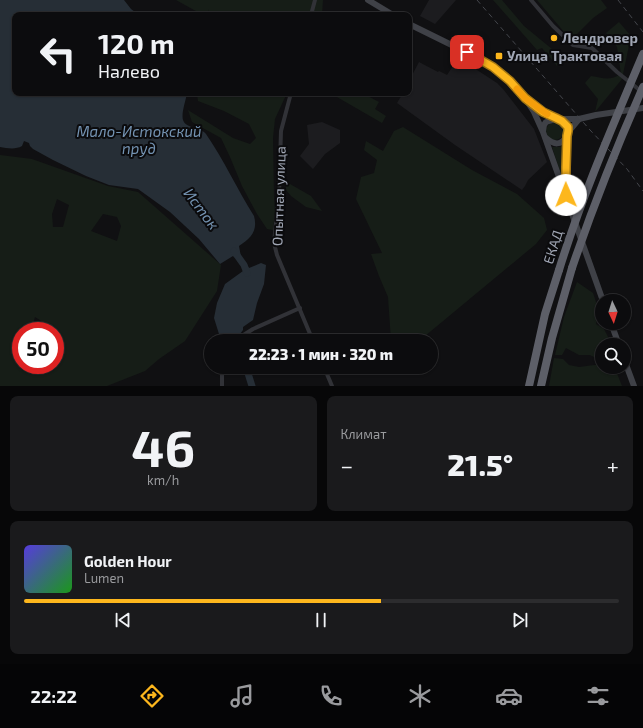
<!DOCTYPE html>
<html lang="ru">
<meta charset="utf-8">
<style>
:root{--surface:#0c0c0e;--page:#1a1a1c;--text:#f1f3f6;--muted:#9a9b9e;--line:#2c2c2e;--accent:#fdb71d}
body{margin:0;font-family:"Exo 2",sans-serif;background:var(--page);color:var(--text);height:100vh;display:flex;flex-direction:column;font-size:15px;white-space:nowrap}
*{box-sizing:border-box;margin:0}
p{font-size:13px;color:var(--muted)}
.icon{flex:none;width:22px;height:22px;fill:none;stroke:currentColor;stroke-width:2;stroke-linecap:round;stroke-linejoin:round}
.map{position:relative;height:386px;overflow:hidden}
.sheet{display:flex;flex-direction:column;gap:10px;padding:10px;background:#070708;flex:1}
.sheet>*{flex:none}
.hud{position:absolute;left:12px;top:12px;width:400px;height:84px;border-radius:8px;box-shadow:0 1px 3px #0004,0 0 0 1px var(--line);background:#0c0c0e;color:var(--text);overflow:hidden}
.needle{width:26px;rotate:176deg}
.controls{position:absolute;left:595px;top:294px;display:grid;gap:8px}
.controls a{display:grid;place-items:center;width:36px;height:36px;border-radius:50%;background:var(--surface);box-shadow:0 1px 3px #0004,0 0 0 1px var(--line);font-size:20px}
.speed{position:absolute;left:12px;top:322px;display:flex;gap:8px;font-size:20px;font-weight:700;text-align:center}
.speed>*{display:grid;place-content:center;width:52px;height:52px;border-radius:50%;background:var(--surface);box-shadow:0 1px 3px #0004,0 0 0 1px var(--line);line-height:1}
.speed .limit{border:6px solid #d22;background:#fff;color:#111}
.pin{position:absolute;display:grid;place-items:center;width:34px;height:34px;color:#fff;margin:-17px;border-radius:8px;box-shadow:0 2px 6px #0006}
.me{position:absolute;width:44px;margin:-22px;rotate:359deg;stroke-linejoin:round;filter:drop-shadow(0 0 3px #0008)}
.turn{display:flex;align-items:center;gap:14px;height:84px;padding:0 20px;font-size:18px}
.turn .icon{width:52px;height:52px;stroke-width:2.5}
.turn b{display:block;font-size:28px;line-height:34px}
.big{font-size:30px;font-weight:800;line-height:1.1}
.sheet .card{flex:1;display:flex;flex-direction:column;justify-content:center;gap:6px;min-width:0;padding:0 14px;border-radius:8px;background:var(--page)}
.sheet .dial{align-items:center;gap:0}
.dial b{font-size:52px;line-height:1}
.song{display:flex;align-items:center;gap:12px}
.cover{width:48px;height:48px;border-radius:6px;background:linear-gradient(135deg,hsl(250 70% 55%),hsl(120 70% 35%))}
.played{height:4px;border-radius:2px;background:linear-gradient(90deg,var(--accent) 60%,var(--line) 60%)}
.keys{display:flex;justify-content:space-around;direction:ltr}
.heat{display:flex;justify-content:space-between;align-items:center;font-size:22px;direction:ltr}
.sheet .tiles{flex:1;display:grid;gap:10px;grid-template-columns:1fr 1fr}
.card:last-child{grid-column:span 2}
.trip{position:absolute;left:204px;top:334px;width:234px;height:40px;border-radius:20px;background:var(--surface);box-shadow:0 1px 3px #0004,0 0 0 1px var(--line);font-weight:800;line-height:40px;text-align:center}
.tab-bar{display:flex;height:64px;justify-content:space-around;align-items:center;background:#050506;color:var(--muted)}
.tab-bar .icon{width:28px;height:28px}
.tab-bar .on{color:var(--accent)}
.tab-bar b{font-size:18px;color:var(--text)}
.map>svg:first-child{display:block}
.built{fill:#1c1c1f}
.green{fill:#161d17;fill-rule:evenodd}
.water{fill:#262e36}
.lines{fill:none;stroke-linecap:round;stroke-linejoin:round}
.river{stroke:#262e36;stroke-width:7}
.street{stroke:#313237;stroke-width:4}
.secondary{stroke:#3f4147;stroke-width:6}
.highway{stroke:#5d5f68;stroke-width:8}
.rail{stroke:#44464c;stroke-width:1;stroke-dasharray:5 4;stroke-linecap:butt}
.highway-bridge{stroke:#5d5f68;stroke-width:8}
.route-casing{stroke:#a47713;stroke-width:10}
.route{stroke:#fdb71d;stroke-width:7}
.slow{stroke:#f59e0b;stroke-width:7}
.poi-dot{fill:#fdb71d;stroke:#0b0b0d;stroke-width:1.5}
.labels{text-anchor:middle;stroke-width:4;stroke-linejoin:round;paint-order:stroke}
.poi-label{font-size:14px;font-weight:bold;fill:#a0a6b4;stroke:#0b0b0d;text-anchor:start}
.street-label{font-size:14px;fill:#a0a6b4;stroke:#0b0b0d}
.water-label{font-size:15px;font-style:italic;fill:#7493b2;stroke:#0b0b0d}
</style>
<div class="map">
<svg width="643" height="386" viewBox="0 0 643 386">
<rect width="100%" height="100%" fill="#101012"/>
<g class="built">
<path d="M429 0H456L435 24 420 16Z"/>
<path d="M457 60 474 68 497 83 503 89 534 129 547 162 528 180 525 186 522 190 455 145 397 103 403 93H409V81L419 62 438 72 439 71 447 75Z"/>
<path d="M322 122 340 130V143L325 154 313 169 300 156 309 144 307 125Z"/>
</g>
<g class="green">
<path d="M176 0H323L322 15H209V9L208 15H203Z"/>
<path d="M493 0H502L524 26 552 49 559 57 557 66 542 48 537 50Z"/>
<path d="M537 0H601L607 8 593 18 571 40Z"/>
<path d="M619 22 631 36 622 79 595 112 598 99 585 83 591 76C603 78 610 81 621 74L617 47 606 33Z"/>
<path d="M197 93H287L275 119 273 138 274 196 275 212 273 230 267 229 257 214 242 186 230 157 221 138 192 122 188 110 233 138 250 144 256 138 249 124 224 111 198 101Z"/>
<path d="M330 93H362L379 102 375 109 386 116 382 123Z"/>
<circle cx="555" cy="131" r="9"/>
<path d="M403 127 472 170 517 194 544 218 547 230 536 244 419 341H391L388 297 379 276 371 254 382 253 356 199 361 177 374 173 377 160 364 150 366 141 383 151 394 131Z"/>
<path d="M564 145 563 181 552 147H559Z"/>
<path d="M0 155 32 159 108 186 138 192 221 265 217 291 185 341 159 359 145 371 107 386H0ZM57 199 69 205 63 227H53L52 214ZM103 214 117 217 121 226 117 241 91 231ZM35 317 40 320 46 331H55V353L57 358 55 359V365H21V331H31Z"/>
<path d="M290 184 311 196 322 211 306 207 291 196 286 190V186Z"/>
<path d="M577 282 593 293 601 317 597 320 596 324 604 329 612 345H602V361L590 355H579L566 348 562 355H555L564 317Z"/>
<path d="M554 358 563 359 569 365 579 367 602 364V367H604L606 369 616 371 622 386H549Z"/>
</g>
<g class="water">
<path d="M0 0H124L131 9 139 15H15V93H187C186 100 181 113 183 120 186 129 201 127 206 134 224 160 237 189 254 216 258 231 251 238 239 246L241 257 237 259 233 256 220 264 199 239 170 212 138 189 109 185 86 176 53 160 33 149 30 146 29 143 24 141 22 146C15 150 7 148 0 147Z"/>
<path d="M261 263 266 265 264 284 257 303 253 320 243 327V330L240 334H219L214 318 217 303 225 284 243 271V266L246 264 249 268 254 266Z"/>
</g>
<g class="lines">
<g class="river">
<path d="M234 251 244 265 247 273"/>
<path d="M246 367 252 386"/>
</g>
<g class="street">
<path d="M531 0 553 26 573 45 592 48 617 72 642 92"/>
<path d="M311 15 315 0"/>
<path d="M291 93 281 131 279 194 274 243 277 255 313 341"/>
<path d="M234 341 253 329 300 308"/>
<path d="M222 367V386"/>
<path d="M324 367 332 386"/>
</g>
<g class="secondary">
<path d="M368 0 393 15"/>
<path d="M409 24 476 57 493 67 510 81 525 98 534 112 543 132 603 301"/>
<path d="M529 101 543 112 556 119"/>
<path d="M543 131 544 125 546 122 556 119H579L596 115 643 108"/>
<path d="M546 138C554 145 561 146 567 136"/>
<path d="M566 192V167L567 136 569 131 579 119"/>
<path d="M611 323 619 345"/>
<path d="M624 359 634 386"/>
</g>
<g class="highway">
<path d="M529 386 545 314 559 270"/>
<path d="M541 386 552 338 572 268"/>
</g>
<g class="rail">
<path d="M477 0 590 130 627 169 643 191"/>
<path d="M618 0 643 32"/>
</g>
<g class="highway-bridge">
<path d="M572 268C593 206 617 146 643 87"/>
<path d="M559 270C582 196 613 125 643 54"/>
</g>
</g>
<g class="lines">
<defs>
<path id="route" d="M467 52 493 67 510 81 525 98 543 112 556 118 562 121 568 127V131L567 136 566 167V195"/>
</defs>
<use href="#route" class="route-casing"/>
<use href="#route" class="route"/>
<path class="slow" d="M517 89 525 98 547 114"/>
</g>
<g class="poi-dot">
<circle cx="554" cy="38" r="4"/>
<rect x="495" y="52" width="8" height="8" rx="2"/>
</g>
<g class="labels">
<g class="poi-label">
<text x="562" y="43">Лендровер</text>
<text x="507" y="61">Улица Трактовая</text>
</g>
<g class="street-label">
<text transform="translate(279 196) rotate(-88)" y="5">Опытная улица</text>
<text transform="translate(553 247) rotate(-72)" y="5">ЕКАД</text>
</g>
<g class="water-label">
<text x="139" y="137">Мало-Истокский<tspan x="139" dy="17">пруд</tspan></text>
<text transform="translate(201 209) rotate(53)" y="5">Исток</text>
</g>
</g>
</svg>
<div class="controls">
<a><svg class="needle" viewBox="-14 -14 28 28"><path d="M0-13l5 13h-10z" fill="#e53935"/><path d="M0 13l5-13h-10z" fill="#9a9b9e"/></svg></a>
<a><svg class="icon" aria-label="search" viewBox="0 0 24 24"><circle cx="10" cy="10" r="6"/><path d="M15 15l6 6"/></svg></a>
</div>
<div class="speed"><div class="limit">50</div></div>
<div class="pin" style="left:467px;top:52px;background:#d93025"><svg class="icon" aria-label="arrive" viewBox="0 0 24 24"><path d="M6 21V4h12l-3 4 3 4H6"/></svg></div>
<svg class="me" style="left:566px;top:195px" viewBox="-20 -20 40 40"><circle r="19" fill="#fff"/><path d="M0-13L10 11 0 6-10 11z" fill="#fdb71d"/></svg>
<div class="trip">22:23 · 1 мин · 320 m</div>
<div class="hud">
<div class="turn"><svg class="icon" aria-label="left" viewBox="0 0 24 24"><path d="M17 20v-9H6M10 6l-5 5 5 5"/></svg><div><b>120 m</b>Налево</div></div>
</div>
</div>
<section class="sheet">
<div class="tiles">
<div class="card dial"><b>46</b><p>km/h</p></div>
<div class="card"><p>Климат</p>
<div class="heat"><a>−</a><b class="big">21.5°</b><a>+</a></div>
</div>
<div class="card">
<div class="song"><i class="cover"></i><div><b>Golden Hour</b><p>Lumen</p></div></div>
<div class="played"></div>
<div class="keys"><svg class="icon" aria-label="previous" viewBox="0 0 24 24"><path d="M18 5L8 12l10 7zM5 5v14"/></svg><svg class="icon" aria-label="pause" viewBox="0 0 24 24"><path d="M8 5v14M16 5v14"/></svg><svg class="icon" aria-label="next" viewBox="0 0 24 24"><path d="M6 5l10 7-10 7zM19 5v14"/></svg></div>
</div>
</div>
</section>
<nav class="tab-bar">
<b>22:22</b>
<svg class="icon on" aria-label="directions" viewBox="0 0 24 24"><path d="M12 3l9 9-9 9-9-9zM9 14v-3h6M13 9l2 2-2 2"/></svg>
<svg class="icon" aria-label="music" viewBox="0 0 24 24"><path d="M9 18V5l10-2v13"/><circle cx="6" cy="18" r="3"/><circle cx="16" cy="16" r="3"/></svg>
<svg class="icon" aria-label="phone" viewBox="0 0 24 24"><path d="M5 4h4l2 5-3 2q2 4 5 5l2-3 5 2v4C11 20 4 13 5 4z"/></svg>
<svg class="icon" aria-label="climate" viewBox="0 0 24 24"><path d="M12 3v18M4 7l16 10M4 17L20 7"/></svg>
<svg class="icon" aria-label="car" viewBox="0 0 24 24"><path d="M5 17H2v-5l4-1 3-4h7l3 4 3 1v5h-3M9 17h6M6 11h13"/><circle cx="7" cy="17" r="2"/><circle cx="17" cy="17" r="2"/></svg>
<svg class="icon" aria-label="filters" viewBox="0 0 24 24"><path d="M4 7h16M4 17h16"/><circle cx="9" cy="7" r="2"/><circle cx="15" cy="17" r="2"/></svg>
</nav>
